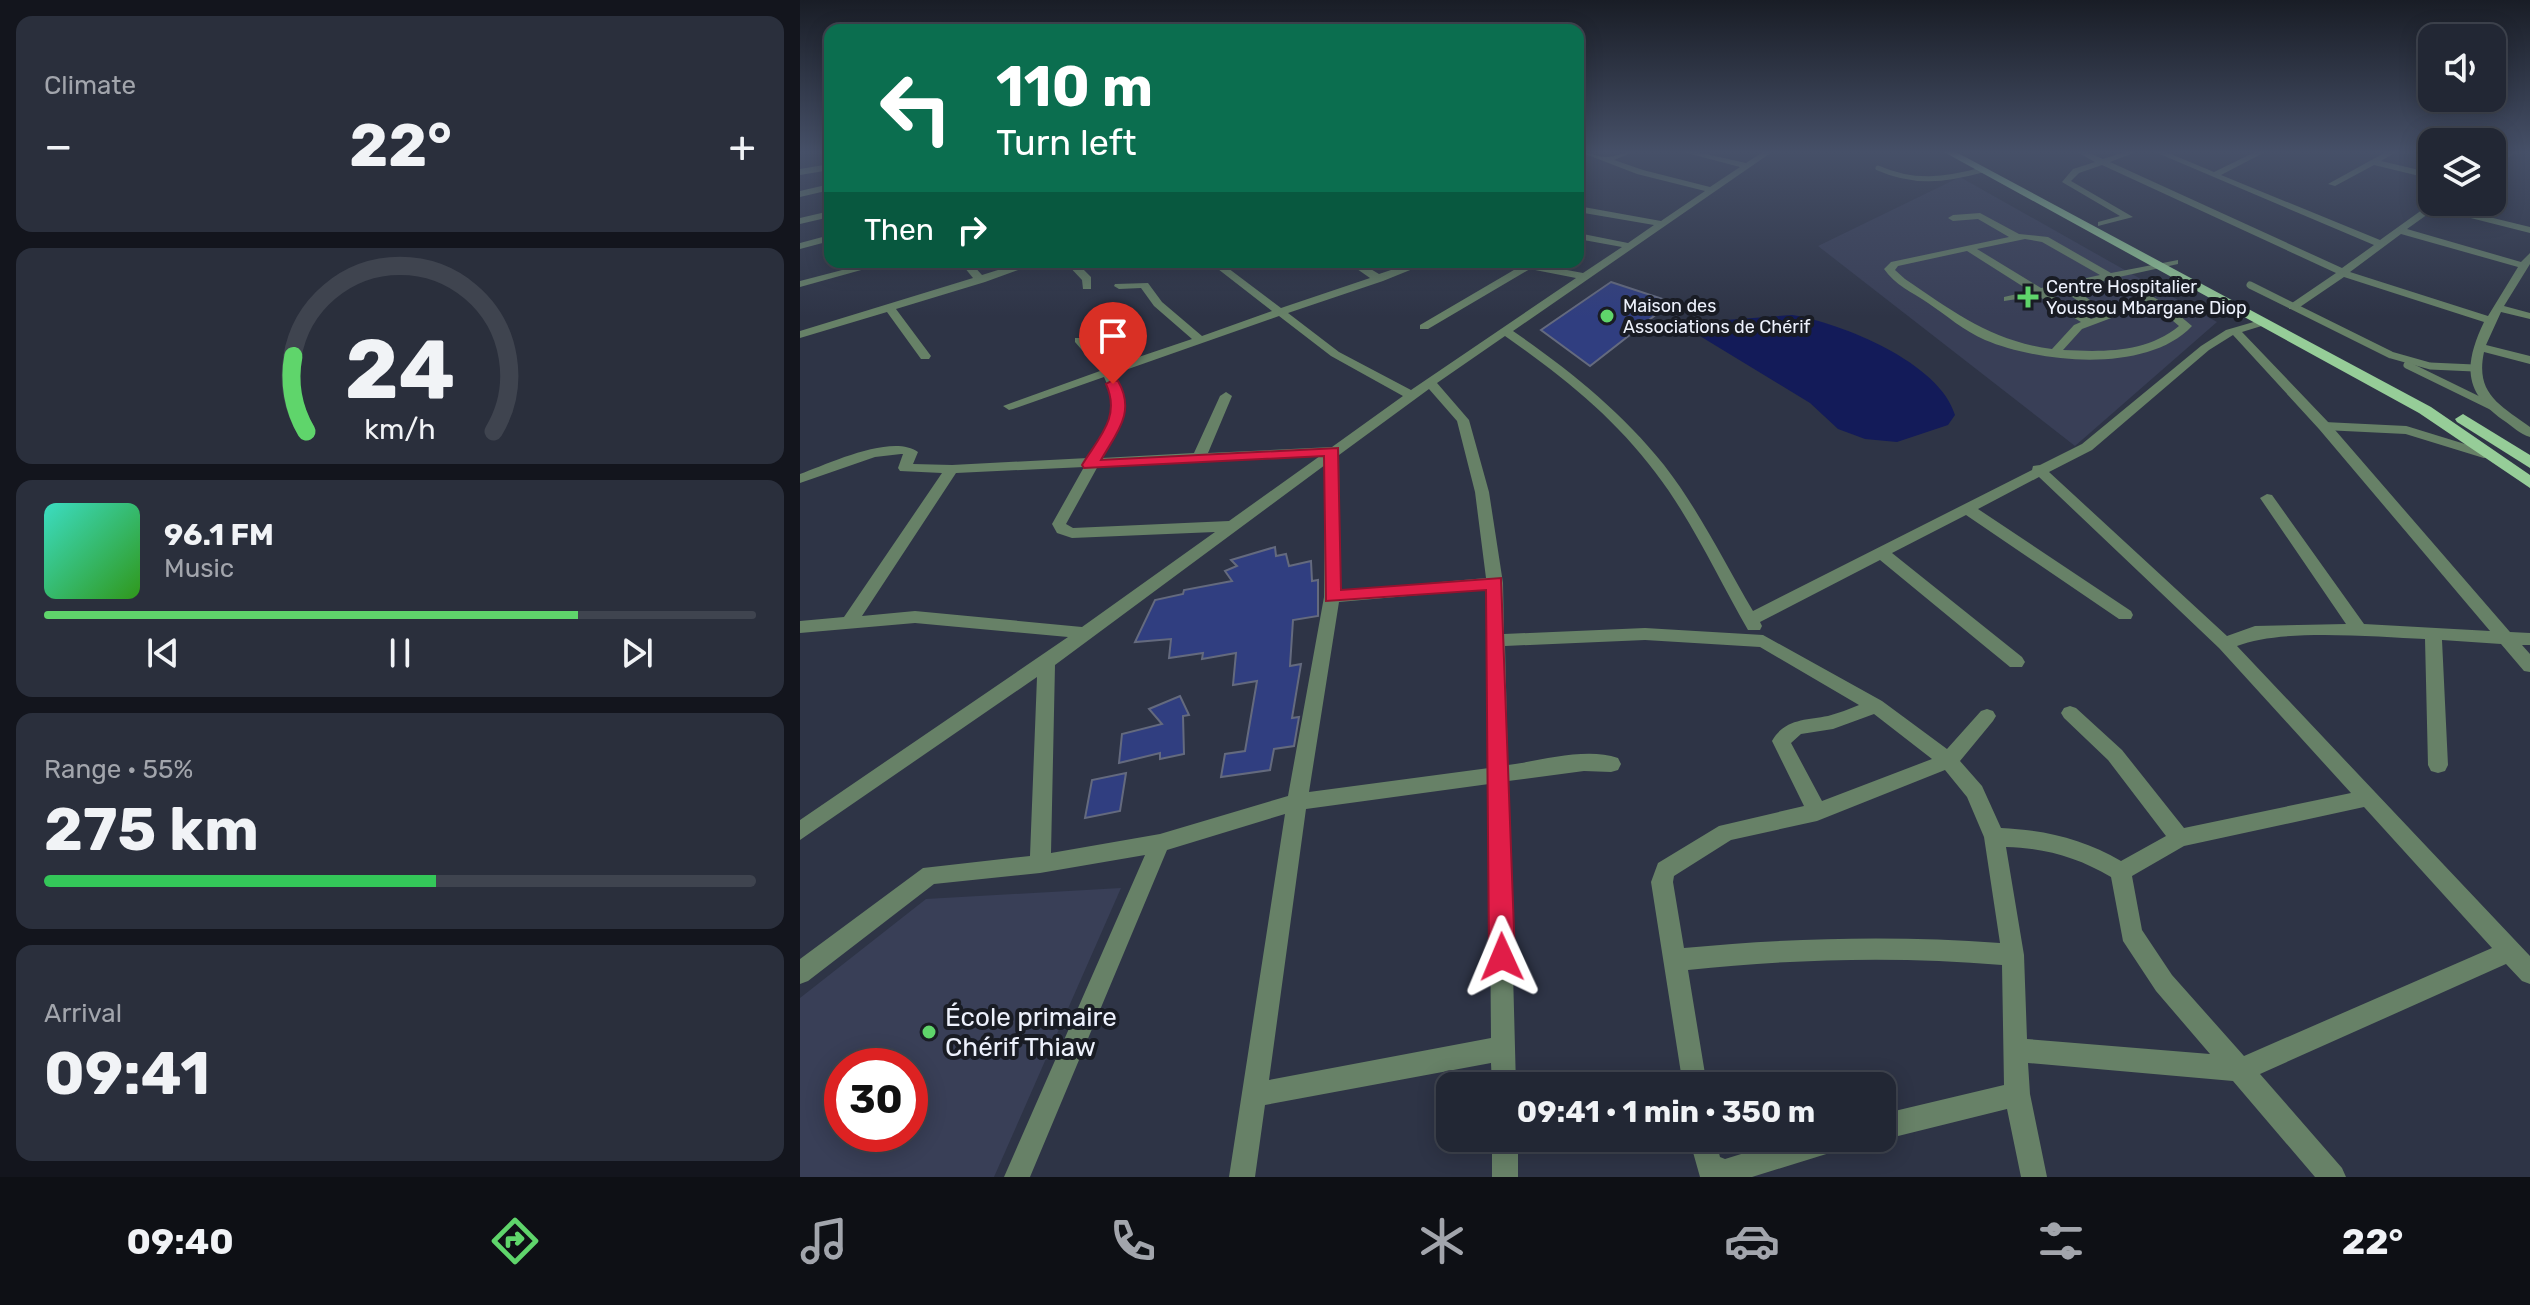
<!DOCTYPE html>
<meta charset="utf-8">
<style>
:root{--surface:#222734;--page:#2a2f3c;--text:#f1f3f6;--muted:#a2a5ac;--line:#3f444f;--accent:#5fd56b}
body{margin:0;font-family:Rubik,sans-serif;background:var(--page);color:var(--text);height:100vh;display:flex;flex-direction:column;font-size:30px;white-space:nowrap}
*{box-sizing:border-box;margin:0}
p{font-size:26px;color:var(--muted)}
.icon{flex:none;width:44px;height:44px;fill:none;stroke:currentColor;stroke-width:2;stroke-linecap:round;stroke-linejoin:round}
.map{position:relative;flex:1;overflow:hidden}
.panel{display:flex;flex-direction:column;gap:16px;padding:16px;background:#13151d;width:800px}
.panel>*{flex:none}
.top-card{position:absolute;left:24px;top:24px;width:760px;height:244px;border-radius:16px;box-shadow:0 4px 20px #0003,0 0 0 2px var(--line);background:#0b6e4f;color:#fff;overflow:hidden}
.tools{position:absolute;left:1618px;top:24px;display:grid;gap:16px}
.tools a{display:grid;place-items:center;width:88px;height:88px;border-radius:16px;background:var(--surface);box-shadow:0 4px 20px #0003,0 0 0 2px var(--line);font-size:40px}
.speed{position:absolute;left:24px;top:1048px;display:flex;gap:16px;font-size:40px;font-weight:700;text-align:center}
.speed>*{display:grid;place-content:center;width:104px;height:104px;border-radius:50%;background:var(--surface);box-shadow:0 4px 20px #0003,0 0 0 2px var(--line);line-height:1}
.speed .limit{border:12px solid #d22;background:#fff;color:#111}
.pin{position:absolute;display:grid;place-items:center;width:68px;height:68px;color:#fff;margin:-82px -34px;border-radius:50% 50% 50% 0;rotate:-45deg;box-shadow:0 0 8px #0007}
.pin .icon{rotate:45deg}
.me{position:absolute;width:88px;margin:-44px;rotate:359deg;stroke-linejoin:round;filter:drop-shadow(0 0 6px #0008)}
.turn{display:flex;align-items:center;gap:28px;height:168px;padding:0 40px;font-size:36px}
.turn .icon{width:104px;height:104px;stroke-width:2.5}
.turn b{display:block;font-size:56px;line-height:68px}
.then{display:flex;align-items:center;height:76px;padding:0 40px;background:#0003;gap:16px;font-size:30px}
.big{font-size:60px;font-weight:700;line-height:1.1}
.panel .card{flex:1;display:flex;flex-direction:column;justify-content:center;gap:12px;min-width:0;padding:0 28px;border-radius:16px;background:var(--page)}
.panel .dial{align-items:center;gap:0}
.dial svg{height:208px;overflow:visible;fill:none;stroke:var(--line);stroke-width:7;stroke-linecap:round;text-anchor:middle}
.dial text{fill:var(--text);stroke:none}
.song{display:flex;align-items:center;gap:24px}
.cover{width:96px;height:96px;border-radius:12px;background:linear-gradient(135deg,hsl(170 70% 55%),hsl(110 70% 35%))}
.played{height:8px;border-radius:4px;background:linear-gradient(90deg,var(--accent) 75%,var(--line) 75%)}
.keys{display:flex;justify-content:space-around;direction:ltr}
.heat{display:flex;justify-content:space-between;align-items:center;font-size:44px;direction:ltr}
.charge{height:12px;border-radius:6px;background:linear-gradient(90deg,#34c759 55%,var(--line) 0)}
.trip{position:absolute;left:636px;top:1072px;width:460px;height:80px;border-radius:16px;background:var(--surface);box-shadow:0 4px 20px #0003,0 0 0 2px var(--line);font-weight:700;line-height:80px;text-align:center}
.dock{display:flex;height:128px;justify-content:space-around;align-items:center;background:#0e1015;color:var(--muted)}
.dock .icon{width:56px;height:56px}
.dock .on{color:var(--accent)}
.dock b{font-size:36px;color:var(--text)}
main{display:flex;flex:1;min-height:0}
.map>svg:first-child{display:block}
.built{fill:#393f57;fill-rule:evenodd}
.water{fill:#131b59}
.building{fill:#303e80;stroke:#646a7e;stroke-width:2}
.lines{fill:none;stroke-linecap:round;stroke-linejoin:round}
.lane-far2{stroke:#678167;stroke-width:5}
.lane-far1{stroke:#678167;stroke-width:7}
.lane{stroke:#678167;stroke-width:8}
.street{fill:#678167;fill-rule:evenodd}
.primary{fill:#96cd98;fill-rule:evenodd}
.route{fill:#e11d48;stroke:#92132f;stroke-width:2}
.poi-dot{fill:#5fd56b;stroke:#191c24;stroke-width:3}
.labels{text-anchor:middle;stroke-width:8;stroke-linejoin:round;paint-order:stroke}
.far-poi-label{font-size:18px;fill:#edf1fc;stroke:#191c24;text-anchor:start}
.near-poi-label{font-size:26px;fill:#edf1fc;stroke:#191c24;text-anchor:start}
</style>
<main>
<section class="panel">
<div class="card"><p>Climate</p>
<div class="heat"><a>−</a><b class="big">22°</b><a>+</a></div>
</div>
<div class="card dial"><svg viewBox="0 0 100 80">
<path d="M14 69A42 42 0 1 1 86 69"/>
<path d="M14 69A42 42 0 0 1 9 40" stroke="#5fd56b"/>
<text x="50" y="56" font-size="32" font-weight="700">24</text>
<text x="50" y="72" font-size="11">km/h</text>
</svg></div>
<div class="card">
<div class="song"><i class="cover"></i><div><b>96.1 FM</b><p>Music</p></div></div>
<div class="played"></div>
<div class="keys"><svg class="icon" aria-label="previous" viewBox="0 0 24 24"><path d="M18 5L8 12l10 7zM5 5v14"/></svg><svg class="icon" aria-label="pause" viewBox="0 0 24 24"><path d="M8 5v14M16 5v14"/></svg><svg class="icon" aria-label="next" viewBox="0 0 24 24"><path d="M6 5l10 7-10 7zM19 5v14"/></svg></div>
</div>
<div class="card"><p>Range · 55%</p><b class="big">275 km</b><div class="charge"></div></div>
<div class="card"><p>Arrival</p><b class="big">09:41</b></div>
</section>
<div class="map">
<svg width="1730" height="1177" viewBox="0 0 1730 1177">
<rect width="100%" height="100%" fill="#2e3446"/>
<g class="built">
<path d="M1160 177 1417 322 1275 446 1018 246Z"/>
<path d="M321 888 194 1177H0V998L126 899ZM42 1066H110V1134H42Z"/>
</g>
<path class="water" d="M992 315C1042 323 1140 363 1155 415L1148 425 1097 442 1065 439 1038 429 1010 403 890 330 899 322Z"/>
<g class="building">
<path d="M811 282 872 302 790 366 741 330Z"/>
<path d="M475 547 476 556 486 554 489 566 511 561 512 581 518 580V616L493 620 490 666 501 664 492 718 499 717 494 746 474 749 470 770 421 777 425 754 445 751 457 681 433 685 436 653 402 659 403 653 369 658 371 639 335 642 355 600 383 594 384 590 432 581 425 571 437 566 431 560Z"/>
<path d="M380 696 389 715 383 716 384 754 360 759V753L319 763 322 734 362 724 349 709Z"/>
<path d="M326 773 320 811 285 818 292 780Z"/>
</g>
<g class="lines">
<path class="lane-far2" d="M1078 168C1114 184 1145 180 1182 170"/>
<g class="lane-far1">
<path d="M1450 285 1591 355 1630 366 1674 368"/>
<path d="M1607 365 1691 406"/>
</g>
<path class="lane" d="M1524 426 1606 430 1684 454"/>
<g class="street">
<path d="M780 152C789 152 798 157 806 157 815 157 824 152 833 152L814 160 843 170 910 187 940 167 883 152H897L946 163 963 152H972L713 331C768 369 821 411 864 465 899 510 924 562 953 611L1232 470 1233 466 1240 465 1282 444 1401 346 1426 330 1464 319 1468 320V324L1442 332 1529 423 1710 632 1730 633V645H1722L1730 654V672L1724 671 1701 644 1642 640 1648 765 1645 771 1638 773 1631 771 1628 765 1625 639C1575 637 1482 628 1437 646L1730 956V984L1722 981 1706 964 1460 1074 1542 1168 1546 1177H1515L1433 1081 1228 1063 1230 1094 1247 1177H1221L1207 1109 1082 1140 1077 1138H1082V1114L1204 1085 1202 965C1097 956 992 959 888 970L907 1086H883L851 882 858 863 919 826 1004 806 972 741C984 719 1006 720 1028 716 1039 713 1049 709 1059 705L960 647 845 640 705 646 708 765C741 761 785 747 818 758L821 764 818 770 811 772 784 771 708 781 716 1086H692L691 1063 465 1105 455 1177H429L485 814 367 850 230 1177H204L345 855 240 873 134 884 8 981 0 984V959L123 868 230 856 237 677 0 840V820L268 637 115 623 0 633V621L44 617 142 473 100 471 98 468 103 454H101L75 457 0 483V474C28 464 92 433 118 452L113 464 152 465 288 458C305 428 321 412 304 377L213 409 209 410 203 406 300 371 275 342V338H283L309 367 392 339 354 306 341 288 319 289 314 286 315 284 348 283 362 302 402 336 472 311 409 262H420L481 308 570 278 547 262H559L579 274 615 262H630L583 281 488 313 539 352 611 390 776 278 730 269 628 329H620V325L719 267 703 262H724L783 273 822 247 778 239V233L828 243 854 225 778 212V206L861 221 905 191 837 174ZM479 316 531 356 603 396 532 447 408 453 432 396 426 392 420 396 394 453 302 458C320 425 334 411 314 374ZM1433 335 1519 429 1690 631 1564 624 1472 495 1467 494 1460 498 1546 624 1455 626 1427 636 1249 472 1292 450 1409 350ZM705 336C761 375 814 417 855 472 892 520 918 578 948 630H960L962 626 960 622 1080 560 1210 667H1222L1225 662 1222 657 1092 553 1166 515 1319 619H1331L1333 615 1331 611 1178 509 1239 477 1419 648 1551 793 1384 828 1322 750 1276 708 1270 706 1264 708 1261 713 1264 718 1308 760 1366 836 1321 861C1283 839 1244 830 1201 828L1182 786 1160 761 1193 721 1196 716 1193 711 1187 709 1181 711 1147 749 1082 701 963 635 845 628 704 634 703 583 689 492 669 420 637 383ZM629 389 657 421 675 492 686 578 540 591 539 455ZM520 456 429 521 273 528 266 524 298 466ZM525 465 524 597 488 796 360 834 251 853 255 665ZM284 467 252 524 257 533 272 538 415 532 282 627 115 611 62 616 156 473ZM687 589 689 768 509 792 539 602ZM1074 714 1132 759 1022 801 991 743 1001 734 1033 729ZM1145 770 1167 797 1184 837 1200 943C1094 935 989 938 884 948L873 882 874 876 931 840 1017 821ZM689 784 691 1038 469 1080 506 809ZM1564 807 1692 948 1444 1056 1372 975 1342 930 1332 876 1384 846ZM1206 847C1245 848 1277 857 1311 877L1323 941 1356 991 1410 1054 1227 1039 1224 955Z"/>
<path d="M1277 152H1287L1303 159 1325 152H1336L1310 162 1542 268 1574 245 1355 152H1366L1414 172 1455 152H1465L1421 175 1580 240 1633 202H1644L1640 205 1730 227V233L1635 209 1607 229 1721 262 1730 253V264L1704 306 1730 313V319L1701 312 1686 345 1730 356V364L1684 352C1675 394 1700 405 1730 427V437C1720 434 1712 426 1703 420 1663 392 1664 364 1684 322L1544 277 1497 309H1489V305L1536 273 1302 165 1279 173 1271 181 1333 217 1298 226V222L1320 216 1262 182 1273 169 1295 162ZM1601 234 1718 267 1688 316 1550 272Z"/>
<path d="M1586 152H1596L1581 161 1632 173V179L1574 165 1535 186 1528 184Z"/>
<path d="M1708 152H1717L1692 168V161Z"/>
<path d="M30 164V170L0 175V169Z"/>
<path d="M30 184V190L0 197V191Z"/>
<path d="M30 211V217L0 224V218Z"/>
<path d="M1180 213 1219 234 1248 237 1311 273 1378 260V264L1319 277 1367 305 1392 326C1347 374 1240 363 1185 340 1164 331 1146 315 1128 303 1112 292 1095 285 1084 269L1091 262 1209 237 1178 219 1153 221 1148 218 1153 215ZM1225 239 1242 242 1300 275 1241 288 1177 249ZM1167 251 1230 291 1204 297V301L1238 296 1281 322 1274 325 1252 349C1191 341 1154 312 1105 279L1095 270 1098 266ZM1308 280 1359 309 1379 326C1346 353 1304 352 1263 350L1282 329 1314 317 1273 288ZM1262 290 1300 316 1291 319 1249 293Z"/>
<path d="M30 235V241L0 249V243Z"/>
<path d="M73 262H90L0 287V281Z"/>
<path d="M160 262H170L182 275 224 262H240L185 282 96 309 131 356 129 359H121L87 312 0 338V331L173 278Z"/>
<path d="M265 262H276L291 277V289H283L282 280Z"/>
<rect x="692" y="1138" width="26" height="39"/>
<path d="M889 1138H915L920 1157 925 1159 993 1138H1049L1045 1147 1036 1151 952 1177H900Z"/>
</g>
<g class="primary">
<path d="M1144 152H1156L1631 407 1730 475V488L1619 413Z"/>
<path d="M1663 414 1730 455V468L1657 422 1655 419Z"/>
</g>
</g>
<linearGradient id="sky" x2="0" y2="1"><stop stop-color="#191d26"/><stop offset="0.48" stop-color="#465068"/><stop offset="1" stop-color="#465068" stop-opacity="0"/></linearGradient>
<rect width="1730" height="317" fill="url(#sky)"/>
<path class="route" d="M313 380 318 381C336 412 317 432 301 460L538 448 541 590 701 578 715 957 711 966 702 969 693 966 689 957 686 590 526 601 524 456 284 468 282 465C299 437 321 417 306 384Z"/>
<g class="poi-dot">
<path d="M1224 285h8v8h8v8h-8v8h-8v-8h-8v-8h8z"/>
<circle cx="807" cy="316" r="8"/>
<circle cx="129" cy="1032" r="8"/>
</g>
<g class="labels">
<g class="far-poi-label">
<text x="1246" y="293">Centre Hospitalier<tspan x="1246" dy="21">Youssou Mbargane Diop</tspan></text>
<text x="823" y="312">Maison des<tspan x="823" dy="21">Associations de Chérif</tspan></text>
</g>
<g class="near-poi-label">
<text x="145" y="1026">École primaire<tspan x="145" dy="30">Chérif Thiaw</tspan></text>
</g>
</g>
</svg>
<div class="tools">
<a><svg class="icon" aria-label="sound" viewBox="0 0 24 24"><path d="M4 9h4l5-4v14l-5-4H4zM17 9q2 3 0 6"/></svg></a>
<a><svg class="icon" aria-label="layers" viewBox="0 0 24 24"><path d="M12 4l9 5-9 5-9-5zM3 14l9 5 9-5"/></svg></a>
</div>
<div class="speed"><div class="limit">30</div></div>
<div class="pin" style="left:313px;top:384px;background:#d93025"><svg class="icon" aria-label="arrive" viewBox="0 0 24 24"><path d="M6 21V4h12l-3 4 3 4H6"/></svg></div>
<svg class="me" style="left:702px;top:957px" viewBox="-20 -20 40 40"><path d="M0-17L14 15 0 8-14 15z" fill="#e11d48" stroke="#fff" stroke-width="4"/></svg>
<div class="trip">09:41 · 1 min · 350 m</div>
<div class="top-card">
<div class="turn"><svg class="icon" aria-label="left" viewBox="0 0 24 24"><path d="M17 20v-9H6M10 6l-5 5 5 5"/></svg><div><b>110 m</b>Turn left</div></div>
<div class="then">Then<svg class="icon" aria-label="right" viewBox="0 0 24 24"><path d="M7 20v-9h11M14 6l5 5-5 5"/></svg></div>
</div>
</div>
</main>
<nav class="dock">
<b>09:40</b>
<svg class="icon on" aria-label="directions" viewBox="0 0 24 24"><path d="M12 3l9 9-9 9-9-9zM9 14v-3h6M13 9l2 2-2 2"/></svg>
<svg class="icon" aria-label="music" viewBox="0 0 24 24"><path d="M9 18V5l10-2v13"/><circle cx="6" cy="18" r="3"/><circle cx="16" cy="16" r="3"/></svg>
<svg class="icon" aria-label="phone" viewBox="0 0 24 24"><path d="M5 4h4l2 5-3 2q2 4 5 5l2-3 5 2v4C11 20 4 13 5 4z"/></svg>
<svg class="icon" aria-label="climate" viewBox="0 0 24 24"><path d="M12 3v18M4 7l16 10M4 17L20 7"/></svg>
<svg class="icon" aria-label="car" viewBox="0 0 24 24"><path d="M5 17H2v-5l4-1 3-4h7l3 4 3 1v5h-3M9 17h6M6 11h13"/><circle cx="7" cy="17" r="2"/><circle cx="17" cy="17" r="2"/></svg>
<svg class="icon" aria-label="filters" viewBox="0 0 24 24"><path d="M4 7h16M4 17h16"/><circle cx="9" cy="7" r="2"/><circle cx="15" cy="17" r="2"/></svg>
<b>22°</b>
</nav>
